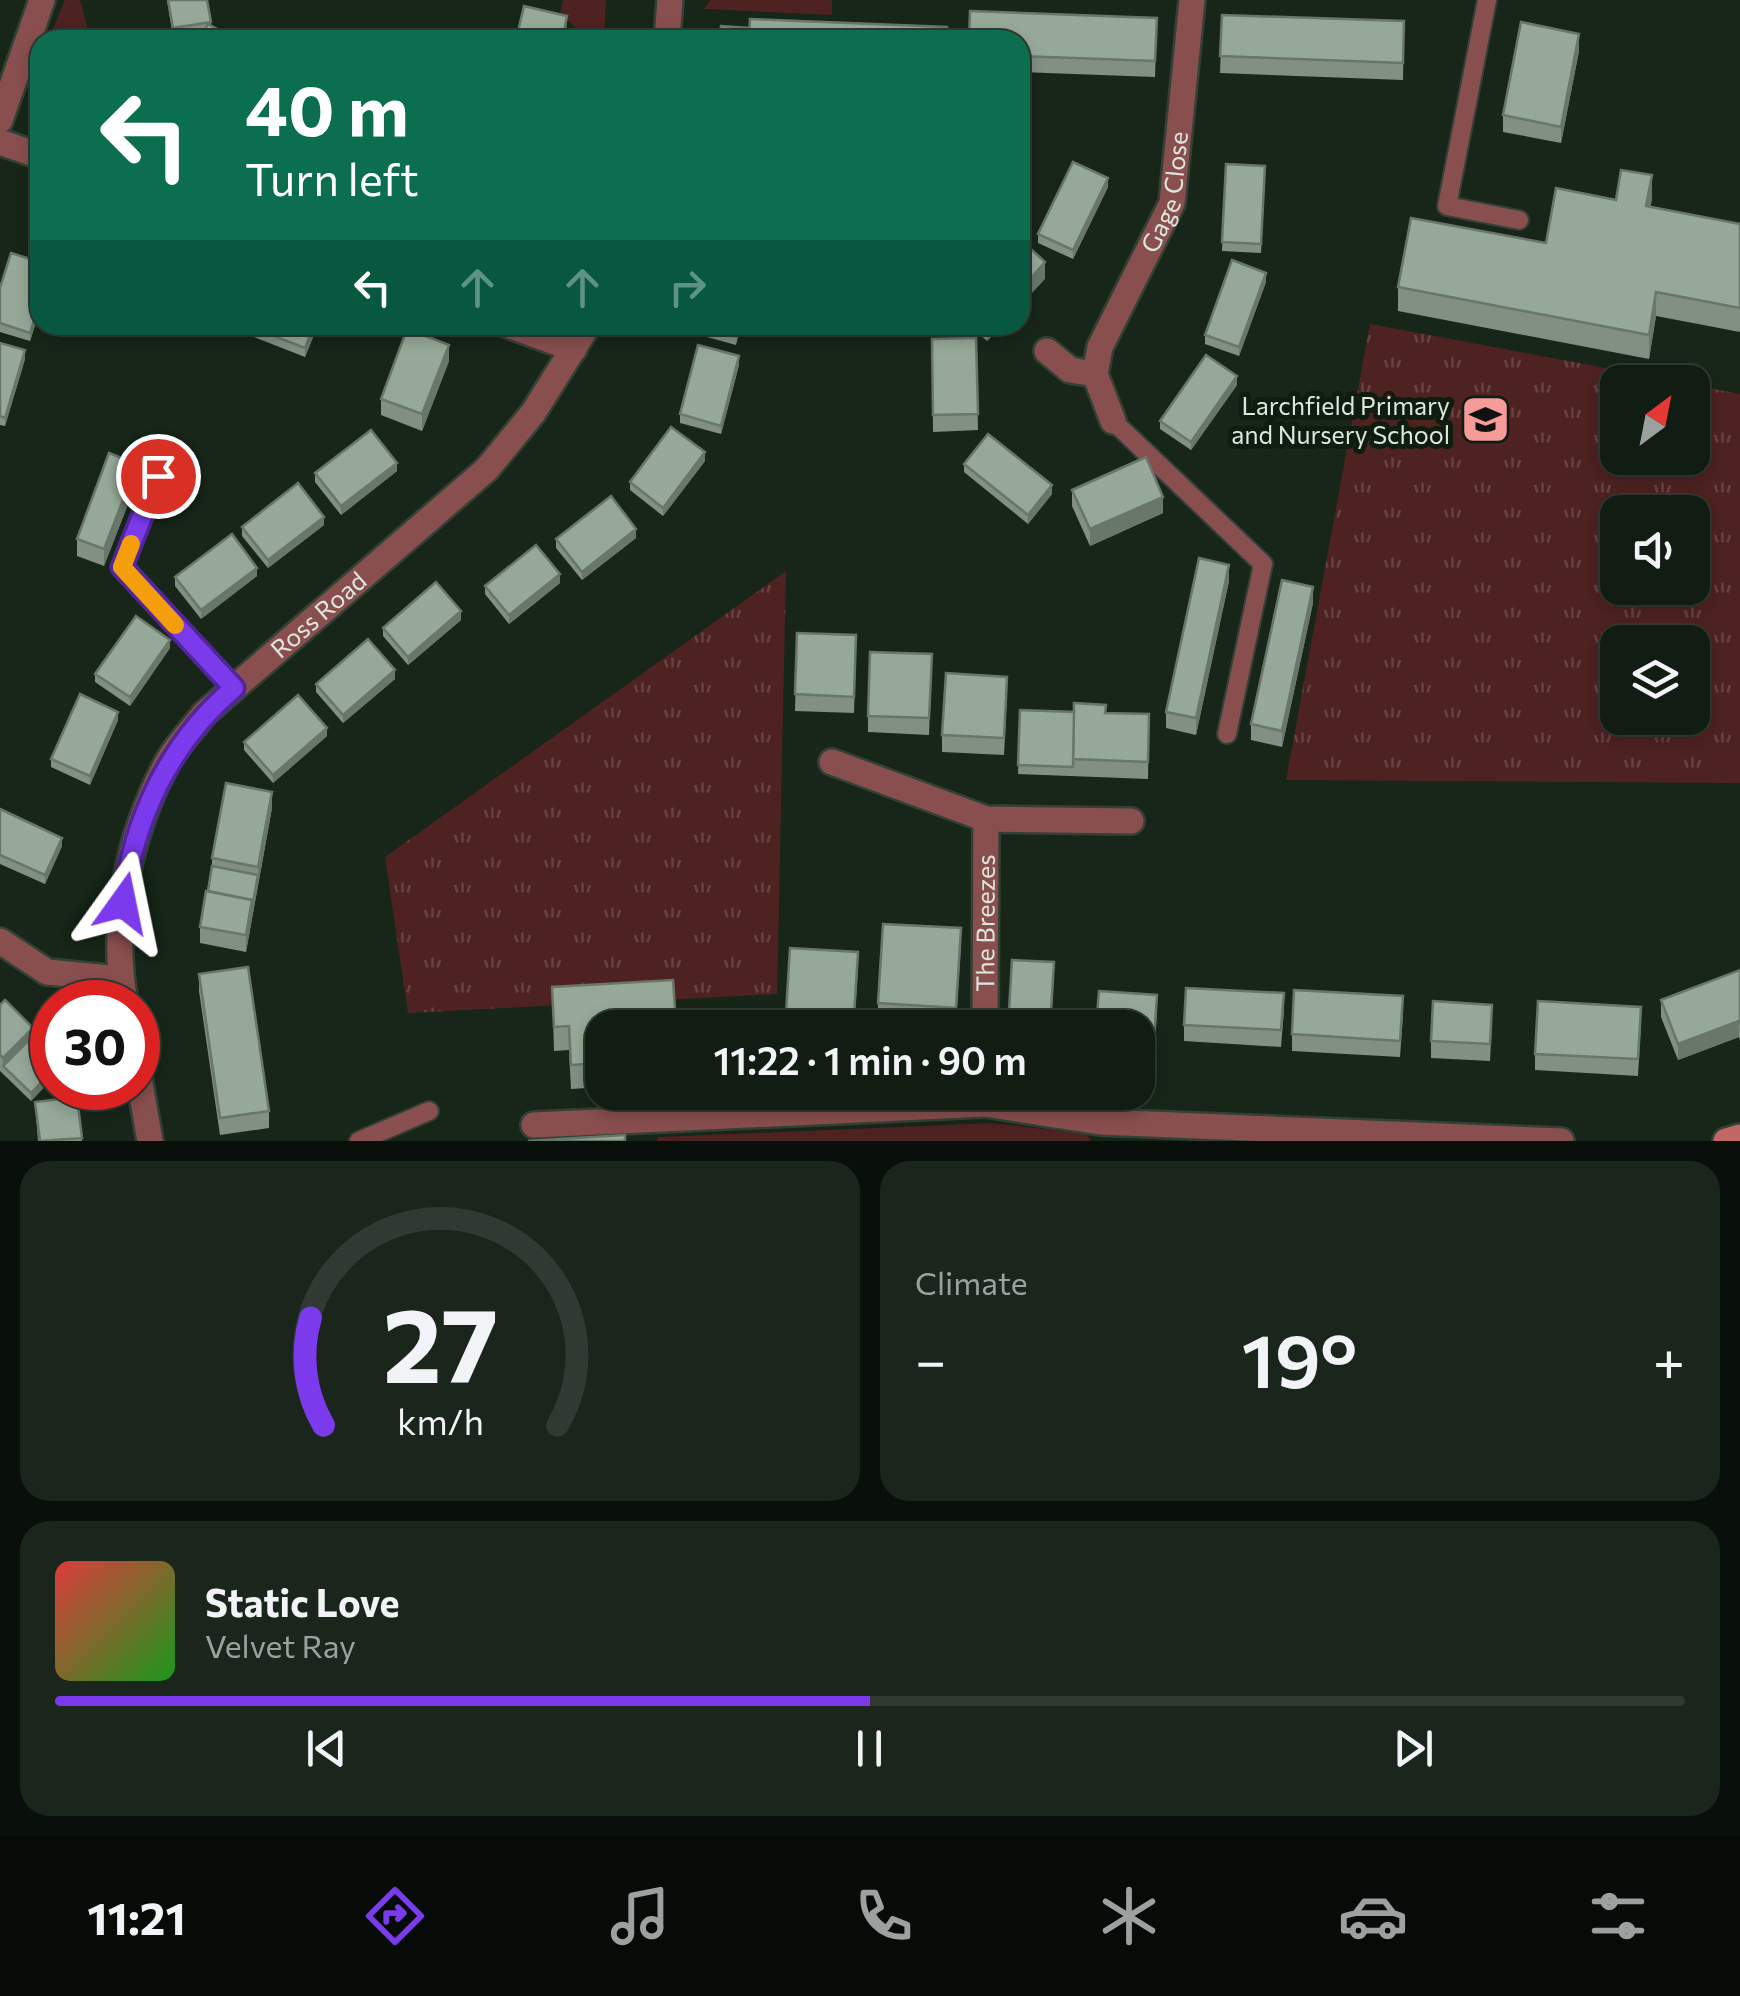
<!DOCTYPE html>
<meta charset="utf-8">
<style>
:root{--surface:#111c13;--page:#1a251c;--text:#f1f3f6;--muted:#9ca1a0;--line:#303a33;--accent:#7c3aed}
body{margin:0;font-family:Commissioner,sans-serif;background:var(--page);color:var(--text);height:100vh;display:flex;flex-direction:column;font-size:38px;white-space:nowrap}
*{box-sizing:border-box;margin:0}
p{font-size:32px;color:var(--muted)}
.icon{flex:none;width:55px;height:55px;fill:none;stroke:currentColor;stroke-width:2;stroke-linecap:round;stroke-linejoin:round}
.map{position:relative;height:1141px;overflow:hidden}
.drawer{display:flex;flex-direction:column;gap:20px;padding:20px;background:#090f0a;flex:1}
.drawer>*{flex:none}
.guide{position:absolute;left:30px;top:30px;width:1000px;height:305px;border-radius:30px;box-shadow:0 5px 15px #0003,0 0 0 2px var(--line);background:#0b6e4f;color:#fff;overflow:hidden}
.needle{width:65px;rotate:32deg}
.tools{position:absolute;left:1600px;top:365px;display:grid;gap:20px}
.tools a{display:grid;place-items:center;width:110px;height:110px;border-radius:20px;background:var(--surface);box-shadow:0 5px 15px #0003,0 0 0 2px var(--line);font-size:50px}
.speed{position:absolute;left:30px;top:980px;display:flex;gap:20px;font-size:50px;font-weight:700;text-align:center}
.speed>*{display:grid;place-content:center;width:130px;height:130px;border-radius:50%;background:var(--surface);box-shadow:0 5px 15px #0003,0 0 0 2px var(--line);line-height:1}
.speed .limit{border:15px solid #d22;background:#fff;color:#111}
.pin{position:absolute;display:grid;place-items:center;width:85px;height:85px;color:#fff;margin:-42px;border:5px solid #fff;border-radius:50%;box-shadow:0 2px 10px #0007}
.me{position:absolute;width:110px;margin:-55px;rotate:12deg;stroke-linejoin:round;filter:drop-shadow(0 0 8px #0008)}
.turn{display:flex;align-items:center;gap:35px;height:210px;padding:0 50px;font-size:45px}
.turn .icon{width:130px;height:130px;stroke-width:2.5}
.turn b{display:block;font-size:70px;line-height:85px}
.lanes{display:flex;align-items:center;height:95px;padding:0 50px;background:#0003;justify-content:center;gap:50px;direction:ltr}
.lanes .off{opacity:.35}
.big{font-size:75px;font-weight:600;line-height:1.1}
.drawer .card{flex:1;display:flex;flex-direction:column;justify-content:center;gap:15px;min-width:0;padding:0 35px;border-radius:30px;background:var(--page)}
.drawer .dial{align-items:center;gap:0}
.dial svg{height:260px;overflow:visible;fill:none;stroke:var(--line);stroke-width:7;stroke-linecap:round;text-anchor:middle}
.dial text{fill:var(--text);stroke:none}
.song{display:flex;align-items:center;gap:30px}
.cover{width:120px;height:120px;border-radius:15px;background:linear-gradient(135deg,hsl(0 70% 55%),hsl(120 70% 35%))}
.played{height:10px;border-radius:5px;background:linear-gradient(90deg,var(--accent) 50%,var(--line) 50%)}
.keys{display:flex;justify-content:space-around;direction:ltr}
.heat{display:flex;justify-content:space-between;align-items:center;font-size:55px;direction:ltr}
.drawer .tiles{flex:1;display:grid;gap:20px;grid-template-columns:1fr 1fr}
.card:last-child{grid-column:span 2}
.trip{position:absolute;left:585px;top:1010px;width:570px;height:100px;border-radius:30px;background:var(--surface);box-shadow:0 5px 15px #0003,0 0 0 2px var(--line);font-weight:600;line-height:100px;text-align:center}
.tab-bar{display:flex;height:160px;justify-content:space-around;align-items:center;background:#070b08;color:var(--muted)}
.tab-bar .icon{width:70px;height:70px}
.tab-bar .current{color:var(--accent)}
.tab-bar b{font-size:45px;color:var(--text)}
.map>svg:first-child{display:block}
.green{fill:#4d2221}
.park{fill:url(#park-tufts);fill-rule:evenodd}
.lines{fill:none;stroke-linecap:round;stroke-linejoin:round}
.lane-casing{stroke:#334135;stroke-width:22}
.street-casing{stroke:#334135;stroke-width:30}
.secondary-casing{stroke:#334135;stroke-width:30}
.lane{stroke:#884f4e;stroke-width:18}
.street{stroke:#884f4e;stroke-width:25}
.secondary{stroke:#c16866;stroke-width:25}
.wall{fill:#819082}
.shaded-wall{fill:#69766a}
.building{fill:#96a897;stroke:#69766a;stroke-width:2.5}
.route-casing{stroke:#51269a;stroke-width:25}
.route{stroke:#7c3aed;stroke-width:18}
.slow{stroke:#f59e0b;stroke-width:18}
.labels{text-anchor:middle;stroke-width:10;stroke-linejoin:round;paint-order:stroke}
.street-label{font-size:25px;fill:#dee7de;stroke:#0e1d10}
.poi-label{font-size:25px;fill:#dee7de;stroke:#0e1d10;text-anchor:end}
</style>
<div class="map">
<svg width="1740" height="1141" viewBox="0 0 1740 1141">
<defs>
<pattern id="park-tufts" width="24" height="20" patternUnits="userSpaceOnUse" patternTransform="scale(2.5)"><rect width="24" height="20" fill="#4d2221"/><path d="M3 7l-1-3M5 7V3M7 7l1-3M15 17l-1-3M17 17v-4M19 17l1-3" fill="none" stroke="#664241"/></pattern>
</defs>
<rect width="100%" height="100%" fill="#172619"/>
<g class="green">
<path d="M65 0H80L91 40H48Z"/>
<path d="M563 0H606L604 40H590L560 14Z"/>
<path d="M710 0H832V15L704 9Z"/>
<path d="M993 1123 1086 1134 1091 1141H657L658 1137Z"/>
</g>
<g class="park">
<path d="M1370 324 1681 382H1618V458H1692L1693 385 1740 394V783L1286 780ZM1618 512H1692V588H1618ZM1618 642H1692V718H1618Z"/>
<path d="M786 571 777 994 408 1013 385 857Z"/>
</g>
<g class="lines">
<defs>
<g id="lane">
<path d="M1487 0 1447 206 1519 220"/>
<path d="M1113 421 1263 564 1227 734"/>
<path d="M158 476 122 567 233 689"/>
<path d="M359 1141 429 1111"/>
</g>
<g id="street">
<path d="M667 40 670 0"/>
<path d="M0 120 42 0"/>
<path d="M0 142 40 156"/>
<path d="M508 325 574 349"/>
<path d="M1047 351 1070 370 1095 374"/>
<path id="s1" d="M1113 421 1095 374 1100 347 1172 203 1192 0"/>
<path d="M832 762 986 819 1131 821"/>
<path d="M0 941 47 972 120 979"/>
<path id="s2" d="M125 1002C110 923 129 834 167 763 176 746 192 730 204 714L487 469 533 413 588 325"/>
<path id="s3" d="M985 1028 986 819"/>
<path d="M138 1072 150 1141"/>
<path d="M534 1125 985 1104 1100 1122 1561 1141"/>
</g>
<path id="secondary" d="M1726 1141 1740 1137"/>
</defs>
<use href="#lane" class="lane-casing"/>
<use href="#street" class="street-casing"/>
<use href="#secondary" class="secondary-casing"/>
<use href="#lane" class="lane"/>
<use href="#street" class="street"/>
<use href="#secondary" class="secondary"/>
</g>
<g class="wall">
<path d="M167 0H207L211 25 204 31 173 37Z"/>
<path d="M1222 15 1404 21 1403 80 1220 73Z"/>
<path d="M1157 18 1155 77 1020 72V40Z"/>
<path d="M1579 51 1561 143 1503 132V115Z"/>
<path d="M1226 164 1265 166 1261 253 1222 251Z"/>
<path d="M1108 187 1073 259 1038 243V234Z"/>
<path d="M1652 199 1650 207 1740 224V332L1656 316 1649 359 1398 311V287L1546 243 1616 200Z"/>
<path d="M40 262V310L30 341 0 332V288Z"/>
<path d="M1266 282 1239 356 1205 344V335Z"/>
<path d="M239 325H318L305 357 239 331Z"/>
<path d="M696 325H741L736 345 696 334Z"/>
<path d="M969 325H1003L987 341Z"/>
<path d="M976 338 978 430 933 432 932 339Z"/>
<path d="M0 343 25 359 5 426 0 425Z"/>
<path d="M449 361 422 431 381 415V399Z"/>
<path d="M739 365 721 434 680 423V414Z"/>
<path d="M1237 385 1191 450 1160 429V421Z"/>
<path d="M705 461 663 516 630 490V482Z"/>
<path d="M964 464 1052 494 1028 524 964 472Z"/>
<path d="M397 471 341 515 315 482V473Z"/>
<path d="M137 481 104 566 77 556V539Z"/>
<path d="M1072 490 1163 513 1090 546 1072 506Z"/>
<path d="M324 525 268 568 242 536V527Z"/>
<path d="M636 538 582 580 556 548V539Z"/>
<path d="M257 576 201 619 175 586V577Z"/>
<path d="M1229 581 1196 735 1166 728V712Z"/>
<path d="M560 583 509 624 485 594V586Z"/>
<path d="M1313 603 1282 747 1251 740V724Z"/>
<path d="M461 620 408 665 383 636V628Z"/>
<path d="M797 633 856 652 854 713 795 711Z"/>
<path d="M170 648 130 706 95 682V674Z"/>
<path d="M932 654 929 735 868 732V716Z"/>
<path d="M395 679 343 723 316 692V684Z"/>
<path d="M1007 693 1004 755 942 752V735Z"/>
<path d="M1020 710 1149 714 1148 779 1018 774Z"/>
<path d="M118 720 90 785 51 767V759Z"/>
<path d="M327 736 273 783 244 750V742Z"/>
<path d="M272 808 246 952 200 943V927L212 866V858Z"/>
<path d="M0 809 62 846 45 884 0 864Z"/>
<path d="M961 945 956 1024 878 1020V1003Z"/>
<path d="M858 969 854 1028H786V1013Z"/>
<path d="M1740 970V1041L1739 1037 1678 1060 1661 1017V1000Z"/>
<path d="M199 974 269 1111V1128L220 1135 199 991Z"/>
<path d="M673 980 676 1028H602V1087L571 1089 569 1050 554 1051 552 987Z"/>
<path d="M0 1005 52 1056V1079L31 1101 0 1071Z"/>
<path d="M1284 1010 1281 1047 1184 1041V1025Z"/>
<path d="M1157 1011 1154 1056 1138 1055V1028Z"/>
<path d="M1403 1013 1400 1057 1292 1051V1034Z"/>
<path d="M1492 1021 1490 1061 1431 1058V1041Z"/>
<path d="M1641 1024 1638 1076 1535 1070V1054Z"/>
<path d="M77 1097 82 1141H38L35 1102Z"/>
</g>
<g class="shaded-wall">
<path d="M567 16 566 40H562Z"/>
<path d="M1579 34V51L1561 143V127Z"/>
<path d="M1652 175V199L1646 230V206Z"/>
<path d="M1108 178V187L1073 259V250Z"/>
<path d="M1045 262V279L1020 306V290Z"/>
<path d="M1266 273V282L1239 356V347Z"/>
<path d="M1656 292V316L1649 359V335Z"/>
<path d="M40 301V310L30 341V333Z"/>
<path d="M314 325H318L305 357V348Z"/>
<path d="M987 325H1003L987 341Z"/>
<path d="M449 345V361L422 431V414Z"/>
<path d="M25 350V359L5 426V418Z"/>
<path d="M739 356V365L721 434V426Z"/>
<path d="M1237 376V385L1191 450V442Z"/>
<path d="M705 452V461L663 516V508Z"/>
<path d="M397 463V471L341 515V506Z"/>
<path d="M137 464V481L104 566V549Z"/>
<path d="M1052 485V494L1028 524V515Z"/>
<path d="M1163 497V513L1090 546V529Z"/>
<path d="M324 517V525L268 568V560Z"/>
<path d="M636 529V538L582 580V572Z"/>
<path d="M1229 565V581L1196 735V718Z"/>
<path d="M257 568V576L201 619V610Z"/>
<path d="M560 574V583L509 624V615Z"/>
<path d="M1313 587V603L1282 747V731Z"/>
<path d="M461 611V620L408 665V657Z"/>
<path d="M170 640V648L130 706V697Z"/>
<path d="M395 670V679L343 723V715Z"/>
<path d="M118 712V720L90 785V776Z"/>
<path d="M327 728V736L273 783V775Z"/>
<path d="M272 792V808L246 952V935L258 875V867Z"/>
<path d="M62 838V846L45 884V875Z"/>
<path d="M1739 1021V1037L1678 1060V1044Z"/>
<path d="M33 1028V1044L3 1066V1074V1058Z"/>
<path d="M52 1071V1079L31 1101V1093Z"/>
</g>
<g class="building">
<path d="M168 0H207L211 22 173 28Z"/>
<path d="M524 6 567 16 562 40H516Z"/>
<path d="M970 11 1157 18 1155 61 1020 56V40H969Z"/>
<path d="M1222 15 1404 21 1403 63 1220 56Z"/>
<path d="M750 19 947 27 946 40H749Z"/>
<path d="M1521 22 1579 34 1561 127 1503 115Z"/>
<path d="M208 24 238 40H199Z"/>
<path d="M721 26 749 28V40H720Z"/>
<path d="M1073 162 1108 178 1073 250 1038 234Z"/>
<path d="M1226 164 1265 166 1261 244 1222 242Z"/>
<path d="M1621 170 1652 175 1646 206 1740 224V308L1656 292 1649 335 1398 287 1411 218 1546 243 1556 188 1616 200Z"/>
<path d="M1020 239 1045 262 1020 290Z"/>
<path d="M11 253 40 262V301L30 333 0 323V288Z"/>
<path d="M1232 260 1266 273 1239 347 1205 335Z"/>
<path d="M245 325H314L305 348Z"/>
<path d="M696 325H739L736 337Z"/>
<path d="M407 329 449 345 422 414 381 399Z"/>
<path d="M976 338 978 414 933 415 932 339Z"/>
<path d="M0 343 25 350 5 418 0 416Z"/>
<path d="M698 345 739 356 721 426 680 414Z"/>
<path d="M1206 355 1237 376 1191 442 1160 421Z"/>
<path d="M671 427 705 452 663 508 630 482Z"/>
<path d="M371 430 397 463 341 506 315 473Z"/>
<path d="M988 434 1052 485 1028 515 964 464Z"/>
<path d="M109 453 137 464 104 549 77 539Z"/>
<path d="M1146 457 1163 497 1090 529 1072 490Z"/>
<path d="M298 483 324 517 268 560 242 527Z"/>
<path d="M611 496 636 529 582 572 556 539Z"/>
<path d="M232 534 257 568 201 610 175 577Z"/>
<path d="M536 545 560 574 509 615 485 586Z"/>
<path d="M1199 558 1229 565 1196 718 1166 712Z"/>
<path d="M1282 580 1313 587 1282 731 1251 724Z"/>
<path d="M436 582 461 611 408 657 383 628Z"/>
<path d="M136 616 170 640 130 697 95 674Z"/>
<path d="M797 633 856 635 854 697 795 694Z"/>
<path d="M368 639 395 670 343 715 316 684Z"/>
<path d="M870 652 932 654 929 718 868 716Z"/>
<path d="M946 673 1007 677 1004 738 942 735Z"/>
<path d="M80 694 118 712 90 776 51 759Z"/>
<path d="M298 695 327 728 273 775 244 742Z"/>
<path d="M1074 703 1106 705 1105 713 1149 714 1148 762 1073 759Z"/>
<path d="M1020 710 1074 712 1073 767 1018 765Z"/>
<path d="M226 783 272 792 258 867 212 858Z"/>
<path d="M0 809 62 838 45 875 0 855Z"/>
<path d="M212 866 258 875 252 908V900L208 891Z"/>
<path d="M206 891 252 900 246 935 200 927Z"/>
<path d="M883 924 961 928 956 1008 878 1003Z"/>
<path d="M790 948 858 952 854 1016 786 1013Z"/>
<path d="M1012 960 1054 962 1050 1028H1008Z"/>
<path d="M248 967 269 1111 220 1118 199 974Z"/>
<path d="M1740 970V1024L1739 1021 1678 1044 1661 1000Z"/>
<path d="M673 980 676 1024 602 1028V1063L571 1065 569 1026 554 1027 552 987Z"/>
<path d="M1186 988 1284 993 1281 1030 1184 1025Z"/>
<path d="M1294 990 1403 996 1400 1041 1292 1034Z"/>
<path d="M1099 991 1157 995 1154 1040 1138 1039V1028H1096Z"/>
<path d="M5 1000 33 1028 3 1058 0 1055V1005Z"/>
<path d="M1433 1001 1492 1005 1490 1044 1431 1041Z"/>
<path d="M1538 1001 1641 1007 1638 1059 1535 1054Z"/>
<path d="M33 1036 52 1056V1071L31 1093 3 1066Z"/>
<path d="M77 1097 82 1138 40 1141 35 1102Z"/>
<path d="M625 1135V1141H528Z"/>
</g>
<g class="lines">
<defs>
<path id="route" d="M123 903C133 820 169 743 234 688L122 567 158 476"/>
</defs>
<use href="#route" class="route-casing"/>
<use href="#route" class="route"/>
<path class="slow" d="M131 544 122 567 175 625"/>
</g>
<defs>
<symbol id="school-square" viewBox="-11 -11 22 22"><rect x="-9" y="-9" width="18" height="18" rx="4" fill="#f59b98" stroke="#0e1d10"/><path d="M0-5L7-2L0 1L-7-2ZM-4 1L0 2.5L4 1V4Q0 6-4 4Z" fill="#111"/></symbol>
</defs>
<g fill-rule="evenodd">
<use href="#school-square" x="1458" y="392" width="55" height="55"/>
</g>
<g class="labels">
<g class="street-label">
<text dy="9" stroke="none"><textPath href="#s1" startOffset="248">Gage Close</textPath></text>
<text dy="9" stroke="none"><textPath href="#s2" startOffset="460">Ross Road</textPath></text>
<text dy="9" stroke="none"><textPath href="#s3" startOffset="105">The Breezes</textPath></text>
</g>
<g class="poi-label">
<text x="1450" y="415">Larchfield Primary<tspan x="1450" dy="29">and Nursery School</tspan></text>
</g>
</g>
</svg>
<div class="tools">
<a><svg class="needle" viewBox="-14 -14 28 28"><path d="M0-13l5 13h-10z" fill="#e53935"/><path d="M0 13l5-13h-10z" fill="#9ca1a0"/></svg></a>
<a><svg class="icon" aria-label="sound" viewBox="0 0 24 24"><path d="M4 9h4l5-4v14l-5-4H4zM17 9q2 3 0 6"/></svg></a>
<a><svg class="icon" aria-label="layers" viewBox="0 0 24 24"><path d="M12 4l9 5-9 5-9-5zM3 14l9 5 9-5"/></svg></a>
</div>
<div class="speed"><div class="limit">30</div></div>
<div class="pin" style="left:158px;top:476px;background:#d93025"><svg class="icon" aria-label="arrive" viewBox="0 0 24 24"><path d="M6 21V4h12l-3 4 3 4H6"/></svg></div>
<svg class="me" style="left:123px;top:903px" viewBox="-20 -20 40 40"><path d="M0-17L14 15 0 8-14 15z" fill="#7c3aed" stroke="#fff" stroke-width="4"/></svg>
<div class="trip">11:22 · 1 min · 90 m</div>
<div class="guide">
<div class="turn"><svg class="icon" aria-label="left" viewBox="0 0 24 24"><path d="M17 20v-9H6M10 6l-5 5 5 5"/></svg><div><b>40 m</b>Turn left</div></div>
<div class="lanes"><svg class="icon" aria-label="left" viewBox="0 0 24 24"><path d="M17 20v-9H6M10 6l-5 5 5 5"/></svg><svg class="icon off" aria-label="ahead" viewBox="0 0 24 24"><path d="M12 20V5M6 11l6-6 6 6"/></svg><svg class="icon off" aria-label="ahead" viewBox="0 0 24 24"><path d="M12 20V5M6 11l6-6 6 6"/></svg><svg class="icon off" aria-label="right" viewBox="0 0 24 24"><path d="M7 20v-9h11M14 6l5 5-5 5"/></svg></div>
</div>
</div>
<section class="drawer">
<div class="tiles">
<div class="card dial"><svg viewBox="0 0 100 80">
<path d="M14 69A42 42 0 1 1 86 69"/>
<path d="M14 69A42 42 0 0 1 10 36" stroke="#7c3aed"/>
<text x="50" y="56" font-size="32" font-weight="700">27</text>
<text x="50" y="72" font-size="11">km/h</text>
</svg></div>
<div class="card"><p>Climate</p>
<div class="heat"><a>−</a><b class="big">19°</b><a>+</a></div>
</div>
<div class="card">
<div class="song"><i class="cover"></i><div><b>Static Love</b><p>Velvet Ray</p></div></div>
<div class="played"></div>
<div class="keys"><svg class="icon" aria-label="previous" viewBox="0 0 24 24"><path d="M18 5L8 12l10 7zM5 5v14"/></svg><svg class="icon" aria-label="pause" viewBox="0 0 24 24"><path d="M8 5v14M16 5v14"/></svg><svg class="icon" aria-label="next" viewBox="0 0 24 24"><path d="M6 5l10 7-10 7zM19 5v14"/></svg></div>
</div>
</div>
</section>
<nav class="tab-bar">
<b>11:21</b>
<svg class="icon current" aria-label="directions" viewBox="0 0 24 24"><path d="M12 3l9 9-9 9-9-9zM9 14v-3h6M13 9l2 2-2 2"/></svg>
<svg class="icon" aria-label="music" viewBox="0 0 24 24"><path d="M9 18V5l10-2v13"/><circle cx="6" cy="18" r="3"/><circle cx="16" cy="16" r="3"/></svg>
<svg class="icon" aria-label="phone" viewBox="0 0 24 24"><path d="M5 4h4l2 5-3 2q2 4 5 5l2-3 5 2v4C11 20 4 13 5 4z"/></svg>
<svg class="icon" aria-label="climate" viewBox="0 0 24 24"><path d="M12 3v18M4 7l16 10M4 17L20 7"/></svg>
<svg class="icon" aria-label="car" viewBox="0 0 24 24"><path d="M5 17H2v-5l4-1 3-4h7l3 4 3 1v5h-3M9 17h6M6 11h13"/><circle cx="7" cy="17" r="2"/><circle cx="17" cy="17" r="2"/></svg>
<svg class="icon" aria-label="filters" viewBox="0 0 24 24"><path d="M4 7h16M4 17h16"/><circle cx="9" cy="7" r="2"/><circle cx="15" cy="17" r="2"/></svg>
</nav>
